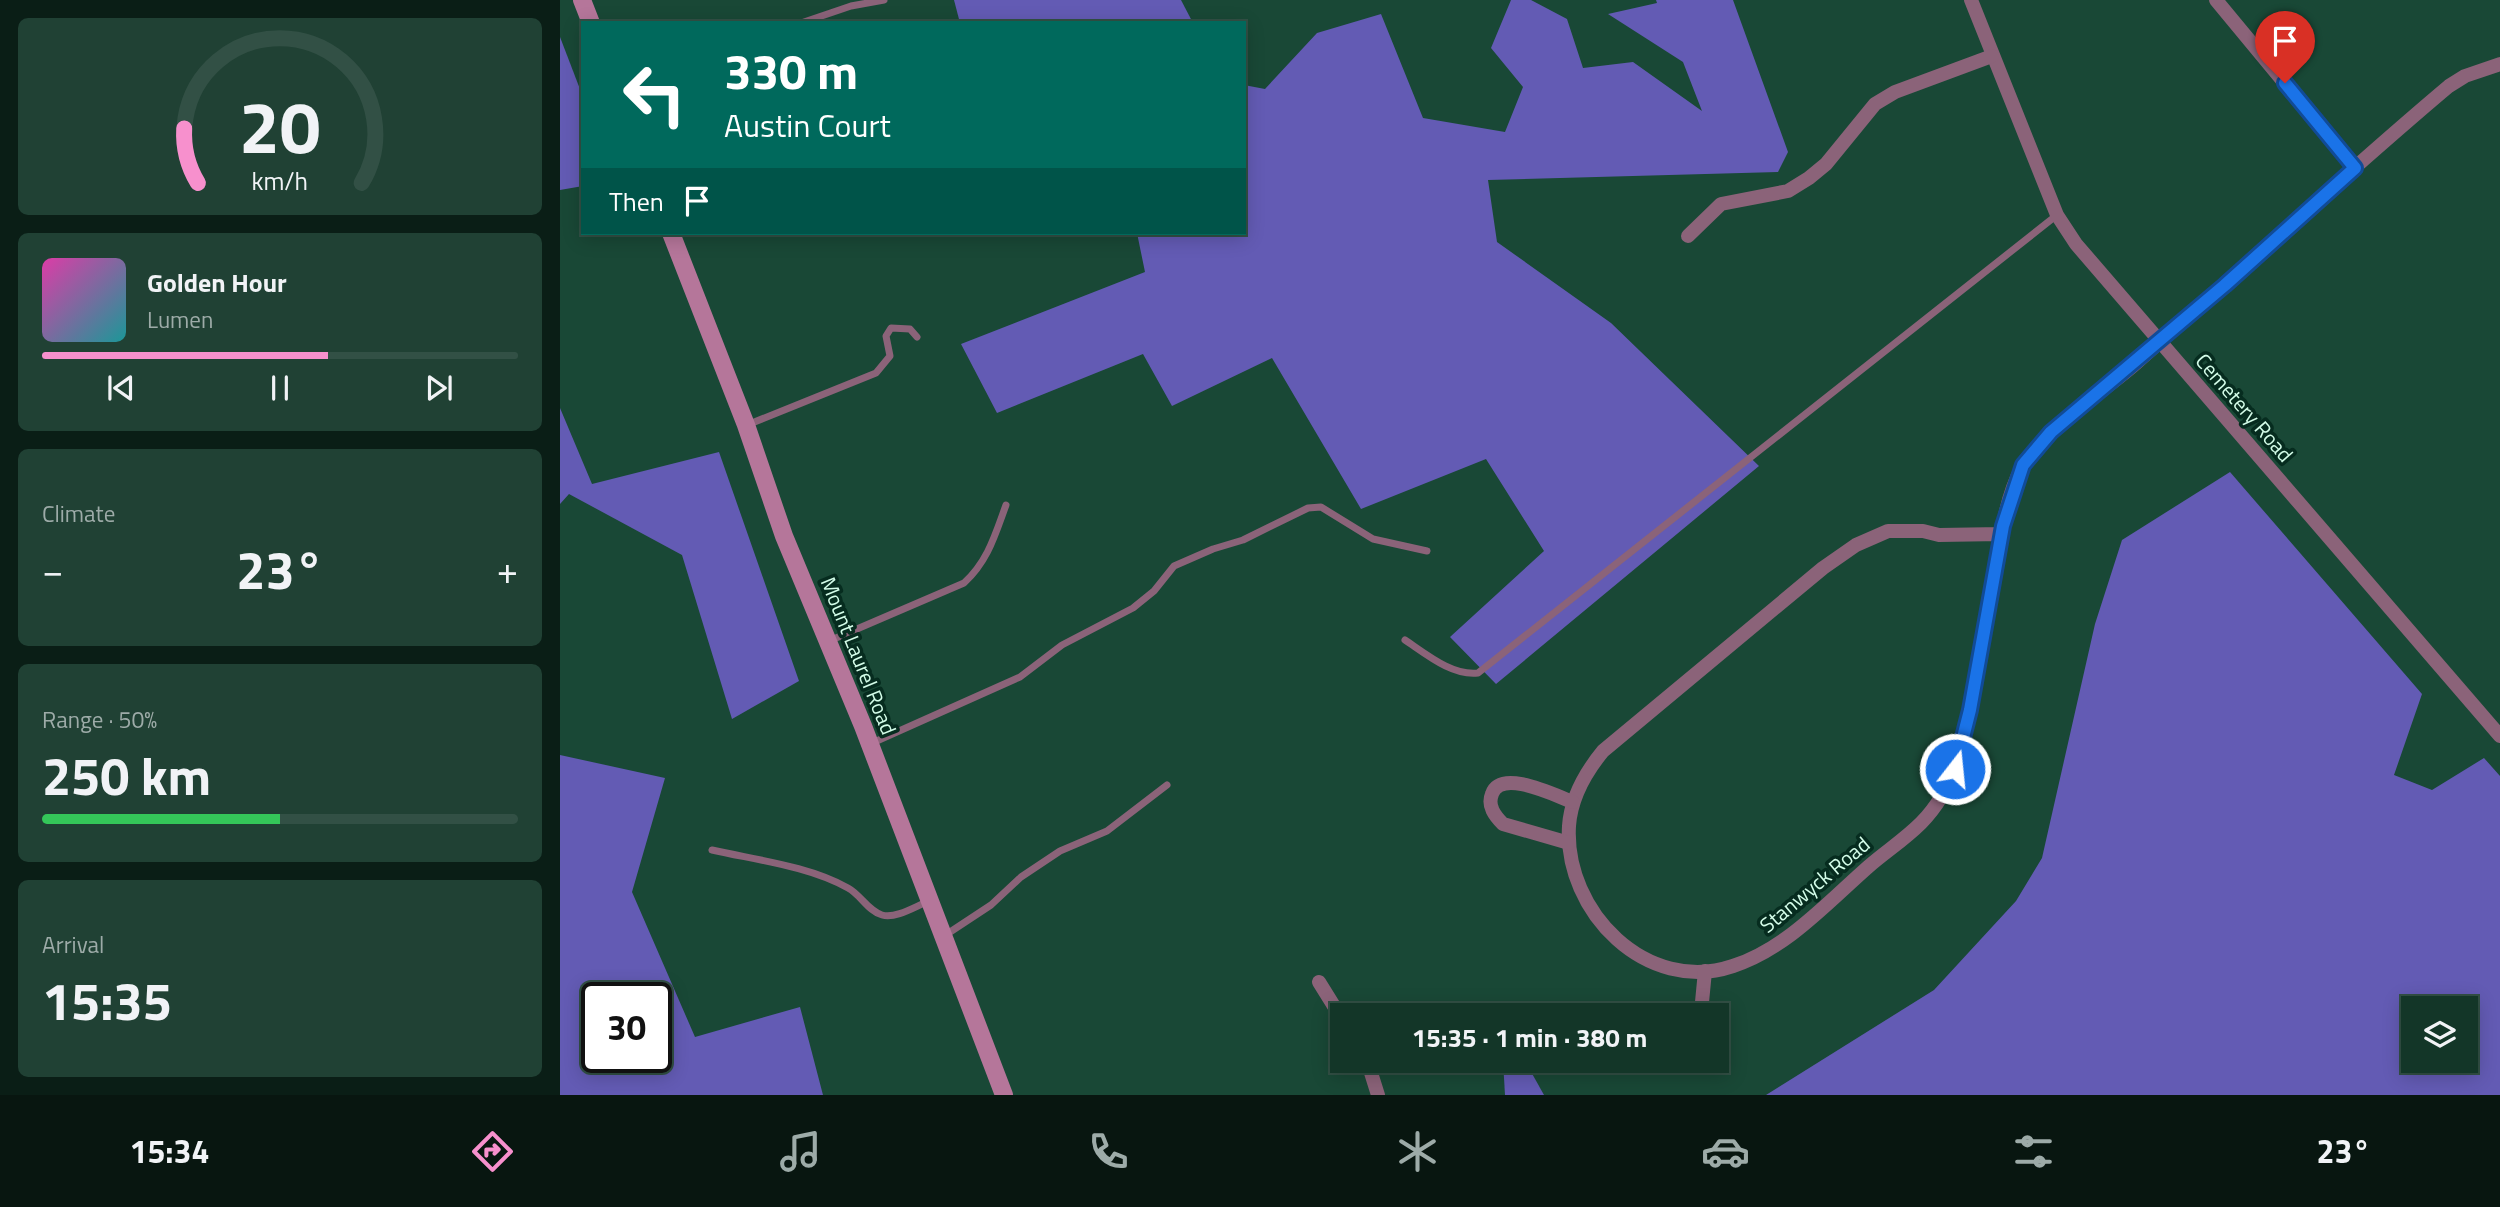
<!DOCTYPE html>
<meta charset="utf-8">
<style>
:root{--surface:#133628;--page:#204134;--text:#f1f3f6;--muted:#9daba8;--line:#325045;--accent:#f790cd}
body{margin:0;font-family:"Titillium Web",sans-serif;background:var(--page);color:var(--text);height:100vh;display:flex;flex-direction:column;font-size:26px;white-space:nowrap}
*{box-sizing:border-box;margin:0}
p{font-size:23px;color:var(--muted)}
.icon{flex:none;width:38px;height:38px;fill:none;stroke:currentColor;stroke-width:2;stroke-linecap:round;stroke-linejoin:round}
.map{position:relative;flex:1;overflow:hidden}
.side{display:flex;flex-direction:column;gap:18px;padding:18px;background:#0a1e16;width:560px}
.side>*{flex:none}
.guide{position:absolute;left:21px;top:21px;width:665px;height:214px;border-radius:0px;box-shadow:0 4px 18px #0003,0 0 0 2px var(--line);background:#00695c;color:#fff;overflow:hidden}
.fabs{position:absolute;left:1841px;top:996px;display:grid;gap:14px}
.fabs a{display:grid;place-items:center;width:77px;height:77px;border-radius:0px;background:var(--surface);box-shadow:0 4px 18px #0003,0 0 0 2px var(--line);font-size:35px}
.speed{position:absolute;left:21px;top:982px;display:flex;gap:14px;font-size:35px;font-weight:700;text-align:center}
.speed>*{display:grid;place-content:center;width:91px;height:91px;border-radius:50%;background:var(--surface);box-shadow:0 4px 18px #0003,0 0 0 2px var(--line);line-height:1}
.speed .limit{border:4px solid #111;border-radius:10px;background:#fff;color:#111}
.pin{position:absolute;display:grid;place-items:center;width:60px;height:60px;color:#fff;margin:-72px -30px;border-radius:50% 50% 50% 0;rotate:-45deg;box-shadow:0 0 7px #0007}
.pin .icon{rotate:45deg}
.me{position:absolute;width:77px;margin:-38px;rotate:16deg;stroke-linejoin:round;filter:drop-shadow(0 0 5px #0008)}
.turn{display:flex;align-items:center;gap:24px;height:147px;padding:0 28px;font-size:32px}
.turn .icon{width:91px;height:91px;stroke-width:2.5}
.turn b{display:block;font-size:49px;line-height:60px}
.then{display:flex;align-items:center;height:66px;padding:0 28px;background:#0003;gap:14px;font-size:26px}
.big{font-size:52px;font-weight:700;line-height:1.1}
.side .tile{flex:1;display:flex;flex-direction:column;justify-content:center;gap:10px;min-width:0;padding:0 24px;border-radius:10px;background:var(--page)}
.side .dial{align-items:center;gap:0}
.dial svg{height:182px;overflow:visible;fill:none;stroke:var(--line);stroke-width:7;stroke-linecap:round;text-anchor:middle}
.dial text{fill:var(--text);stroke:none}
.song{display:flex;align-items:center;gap:21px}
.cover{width:84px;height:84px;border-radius:10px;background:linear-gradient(135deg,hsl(320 70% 55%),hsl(180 70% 35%))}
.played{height:7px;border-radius:4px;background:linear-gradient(90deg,var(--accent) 60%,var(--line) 60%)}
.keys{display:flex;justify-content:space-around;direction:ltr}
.heat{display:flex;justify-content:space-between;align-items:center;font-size:38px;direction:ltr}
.charge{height:10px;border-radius:5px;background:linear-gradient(90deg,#34c759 50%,var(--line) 0)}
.trip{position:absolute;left:770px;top:1003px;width:399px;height:70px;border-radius:0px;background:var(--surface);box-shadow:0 4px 18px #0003,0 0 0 2px var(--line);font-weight:700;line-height:70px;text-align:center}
.dock{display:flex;height:112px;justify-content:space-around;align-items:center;background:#081610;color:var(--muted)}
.dock .icon{width:49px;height:49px}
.dock .active{color:var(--accent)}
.dock b{font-size:32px;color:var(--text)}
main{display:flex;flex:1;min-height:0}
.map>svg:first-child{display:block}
.forest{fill:#635bb4;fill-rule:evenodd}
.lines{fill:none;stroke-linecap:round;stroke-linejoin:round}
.lane{stroke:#8b6379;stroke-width:7}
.street{stroke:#8b6379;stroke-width:14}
.secondary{stroke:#b5769a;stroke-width:18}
.route-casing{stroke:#114b97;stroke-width:18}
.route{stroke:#1a73e8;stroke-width:12}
.labels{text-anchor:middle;stroke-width:7;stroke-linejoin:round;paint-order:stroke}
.street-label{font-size:21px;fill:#d4fde9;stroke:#062c1f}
</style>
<main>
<section class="side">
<div class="tile dial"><svg viewBox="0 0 100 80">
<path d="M14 69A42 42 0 1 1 86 69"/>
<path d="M14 69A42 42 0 0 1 8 45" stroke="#f790cd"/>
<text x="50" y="56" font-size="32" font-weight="700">20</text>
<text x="50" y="72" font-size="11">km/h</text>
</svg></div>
<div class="tile">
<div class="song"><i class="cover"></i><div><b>Golden Hour</b><p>Lumen</p></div></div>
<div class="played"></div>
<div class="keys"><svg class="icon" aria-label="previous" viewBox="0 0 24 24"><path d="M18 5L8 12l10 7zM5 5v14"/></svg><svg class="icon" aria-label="pause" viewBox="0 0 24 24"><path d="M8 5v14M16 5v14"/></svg><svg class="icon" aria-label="next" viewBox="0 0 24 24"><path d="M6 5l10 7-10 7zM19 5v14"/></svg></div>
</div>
<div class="tile"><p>Climate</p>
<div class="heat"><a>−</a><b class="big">23°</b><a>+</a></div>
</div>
<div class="tile"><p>Range · 50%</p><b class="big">250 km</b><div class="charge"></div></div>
<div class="tile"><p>Arrival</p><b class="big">15:35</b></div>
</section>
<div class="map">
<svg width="1940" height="1095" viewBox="0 0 1940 1095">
<rect width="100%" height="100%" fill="#194836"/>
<g class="forest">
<path d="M394 0H621L633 23H400Z"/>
<path d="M951 0H971L1007 19 1023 68 1073 62 1142 111 1123 62 1048 14 1097 3 1096 0H1173L1228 152 1218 172 928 180 937 242 1051 323 1199 466 936 684 890 637 984 551 926 459 801 509 712 358 612 406 583 354 437 413 401 344 585 272 577 233H684V85L705 89 757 33 821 14 863 118 945 132 963 87 931 48Z"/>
<path d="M0 37 23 97V186L0 190Z"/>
<path d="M0 408 32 484 159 452 239 681 172 719 122 555 9 494 0 504Z"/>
<path d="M1670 472 1862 694 1834 775 1872 790 1924 758 1940 776V1095H1206L1374 990 1456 901 1482 858 1535 624 1562 540ZM1906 1008V1060H1853V1008Z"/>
<path d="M0 755 105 778 72 892 135 1037 240 1007 263 1095H0ZM37 998H96V1057H37Z"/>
<path d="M943 1061H965L984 1095H945Z"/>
</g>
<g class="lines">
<g class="lane">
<path d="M241 23 291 6 324 0"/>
<path d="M187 425 316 373 330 356 326 336 331 328 350 329 357 337"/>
<path d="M845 640C866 654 892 676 918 673L1497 215"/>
<path d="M269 641 404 583C428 561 435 535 446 505"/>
<path d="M310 744 460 677 502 645 573 608 594 591 614 566 653 549 683 540 748 508 761 507 813 539 867 551"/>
<path d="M152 850C196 860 249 866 288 888 301 895 308 911 322 915 336 919 356 906 369 901"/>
<path d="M384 936 431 905 461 877 500 851 547 831 607 785"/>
</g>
<g class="street">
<path d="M1411 0 1497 215 1516 244 1940 736"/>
<path d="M1656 0 1795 168"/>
<path d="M1128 236 1161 204 1228 191 1249 178 1266 164 1315 104 1335 92 1432 56"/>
<path d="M1441 534 1379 535 1363 531H1328L1296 545 1263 568 1043 751C1025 773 1011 797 1009 826 1004 912 1087 995 1173 966 1226 949 1267 903 1308 867 1325 852 1344 840 1361 823 1402 782 1407 722 1418 668 1424 636 1431 603 1436 571 1441 536 1445 499 1462 467 1480 433 1543 392 1574 365 1679 272 1782 176 1889 86L1905 76 1940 64"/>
<path d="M1009 843 943 824C935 816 927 806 932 794 941 768 996 796 1013 802"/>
<path d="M759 982 782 1019"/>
<path d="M1144 1015 1142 1002 1145 971"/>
<path d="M807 1060 818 1095"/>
<path d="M1147 1060V1064"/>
</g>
<g class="secondary">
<path d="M22 0 31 23"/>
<path d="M111 233 186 425 224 536 303 726 444 1095"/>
</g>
</g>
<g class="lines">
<defs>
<path id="route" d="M1395 769 1410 710 1443 526 1463 465 1491 432 1665 285 1795 168 1725 83"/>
</defs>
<use href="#route" class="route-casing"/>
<use href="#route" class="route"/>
</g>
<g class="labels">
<g class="street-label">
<text transform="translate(1684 408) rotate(49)" y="7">Cemetery Road</text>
<text transform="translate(298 656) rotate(68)" y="7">Mount Laurel Road</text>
<text transform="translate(1255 885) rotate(-40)" y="7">Stanwyck Road</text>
</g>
</g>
</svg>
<div class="fabs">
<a><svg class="icon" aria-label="layers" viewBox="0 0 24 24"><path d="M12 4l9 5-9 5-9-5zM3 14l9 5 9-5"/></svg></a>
</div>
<div class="speed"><div class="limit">30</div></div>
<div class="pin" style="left:1725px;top:83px;background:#d93025"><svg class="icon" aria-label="arrive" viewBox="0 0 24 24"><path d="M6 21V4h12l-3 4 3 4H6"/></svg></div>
<svg class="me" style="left:1395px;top:769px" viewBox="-20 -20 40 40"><circle r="17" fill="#1a73e8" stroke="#fff" stroke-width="3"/><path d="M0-11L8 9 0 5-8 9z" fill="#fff"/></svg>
<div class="trip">15:35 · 1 min · 380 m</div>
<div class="guide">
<div class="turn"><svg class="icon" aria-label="left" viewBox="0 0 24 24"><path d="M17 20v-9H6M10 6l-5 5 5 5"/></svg><div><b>330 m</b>Austin Court</div></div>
<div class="then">Then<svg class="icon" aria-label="arrive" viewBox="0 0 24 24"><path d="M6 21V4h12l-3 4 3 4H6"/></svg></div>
</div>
</div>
</main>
<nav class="dock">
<b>15:34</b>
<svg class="icon active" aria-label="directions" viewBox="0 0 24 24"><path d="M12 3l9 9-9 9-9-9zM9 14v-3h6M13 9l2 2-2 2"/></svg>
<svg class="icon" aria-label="music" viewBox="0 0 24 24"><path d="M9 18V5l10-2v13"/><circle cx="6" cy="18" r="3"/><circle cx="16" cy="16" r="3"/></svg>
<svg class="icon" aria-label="phone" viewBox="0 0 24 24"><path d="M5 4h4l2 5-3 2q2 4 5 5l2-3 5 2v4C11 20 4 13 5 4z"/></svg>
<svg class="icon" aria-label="climate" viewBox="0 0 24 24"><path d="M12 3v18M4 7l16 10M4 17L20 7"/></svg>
<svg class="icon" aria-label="car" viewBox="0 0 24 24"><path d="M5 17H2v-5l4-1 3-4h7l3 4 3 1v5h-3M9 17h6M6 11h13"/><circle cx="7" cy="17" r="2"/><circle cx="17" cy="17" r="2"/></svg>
<svg class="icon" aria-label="filters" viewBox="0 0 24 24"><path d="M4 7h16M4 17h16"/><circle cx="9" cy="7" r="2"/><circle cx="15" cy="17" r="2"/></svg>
<b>23°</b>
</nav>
